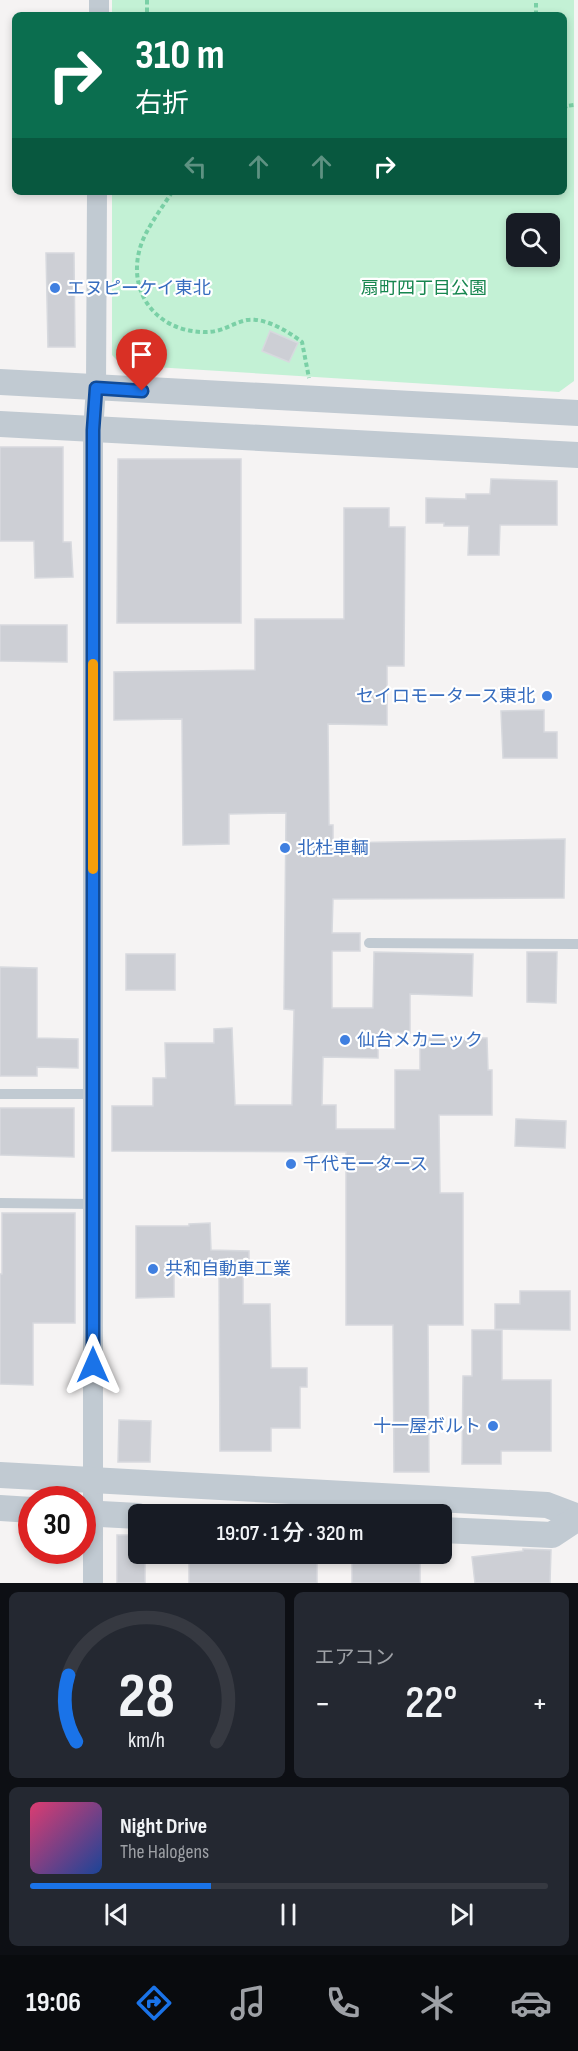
<!DOCTYPE html>
<html lang="ja">
<meta charset="utf-8">
<style>
:root{--surface:#171b24;--page:#242831;--text:#f1f3f6;--muted:#9ea1a6;--line:#363941;--accent:#1a73e8}
body{margin:0;font-family:"Sofia Sans Condensed","Noto Sans JP",sans-serif;background:var(--page);color:var(--text);height:100vh;display:flex;flex-direction:column;font-size:22px;white-space:nowrap}
*{box-sizing:border-box;margin:0}
p{font-size:20px;color:var(--muted)}
.icon{flex:none;width:33px;height:33px;fill:none;stroke:currentColor;stroke-width:2;stroke-linecap:round;stroke-linejoin:round}
.map{position:relative;height:1583px;overflow:hidden}
.side{display:flex;flex-direction:column;gap:9px;padding:9px;background:#0d0f14;flex:1}
.side>*{flex:none}
.hud{position:absolute;left:12px;top:12px;width:555px;height:183px;border-radius:9px;box-shadow:0 3px 9px #0003;background:#0b6e4f;color:#fff;overflow:hidden}
.tools{position:absolute;left:506px;top:213px;display:grid;gap:12px}
.tools a{display:grid;place-items:center;width:54px;height:54px;border-radius:9px;background:var(--surface);box-shadow:0 3px 9px #0003;font-size:30px}
.speed{position:absolute;left:18px;top:1486px;display:flex;gap:12px;font-size:30px;font-weight:700;text-align:center}
.speed>*{display:grid;place-content:center;width:78px;height:78px;border-radius:50%;background:var(--surface);box-shadow:0 3px 9px #0003;line-height:1}
.speed .limit{border:9px solid #d22;background:#fff;color:#111}
.pin{position:absolute;display:grid;place-items:center;width:51px;height:51px;color:#fff;margin:-62px -26px;border-radius:50% 50% 50% 0;rotate:-45deg;box-shadow:0 0 6px #0007}
.pin .icon{rotate:45deg}
.me{position:absolute;width:66px;margin:-33px;rotate:0deg;stroke-linejoin:round;filter:drop-shadow(0 0 4px #0008)}
.turn{display:flex;align-items:center;gap:21px;height:126px;padding:0 24px;font-size:27px}
.turn .icon{width:78px;height:78px;stroke-width:2.5}
.turn b{display:block;font-size:42px;line-height:51px}
.lanes{display:flex;align-items:center;height:57px;padding:0 24px;background:#0003;justify-content:center;gap:30px;direction:ltr}
.lanes .off{opacity:.35}
.big{font-size:45px;font-weight:600;line-height:1.1}
.side .tile{flex:1;display:flex;flex-direction:column;justify-content:center;gap:9px;min-width:0;padding:0 21px;border-radius:9px;background:var(--page)}
.side .dial{align-items:center;gap:0}
.dial svg{height:156px;overflow:visible;fill:none;stroke:var(--line);stroke-width:7;stroke-linecap:round;text-anchor:middle}
.dial text{fill:var(--text);stroke:none}
.song{display:flex;align-items:center;gap:18px}
.cover{width:72px;height:72px;border-radius:9px;background:linear-gradient(135deg,hsl(340 70% 55%),hsl(220 70% 35%))}
.played{height:6px;border-radius:3px;background:linear-gradient(90deg,var(--accent) 35%,var(--line) 35%)}
.keys{display:flex;justify-content:space-around;direction:ltr}
.heat{display:flex;justify-content:space-between;align-items:center;font-size:33px;direction:ltr}
.side .tiles{flex:1;display:grid;gap:9px;grid-template-columns:1fr 1fr}
.tile:last-child{grid-column:span 2}
.trip{position:absolute;left:128px;top:1504px;width:324px;height:60px;border-radius:9px;background:var(--surface);box-shadow:0 3px 9px #0003;font-weight:600;line-height:60px;text-align:center}
.tab-bar{display:flex;height:96px;justify-content:space-around;align-items:center;background:#090b0e;color:var(--muted)}
.tab-bar .icon{width:42px;height:42px}
.tab-bar .current{color:var(--accent)}
.tab-bar b{font-size:27px;color:var(--text)}
.map>svg:first-child{display:block}
.green{fill:#c3f1d5;fill-rule:evenodd}
.building{fill:#cdcfd5;stroke:#d7d9de;stroke-width:1.5}
.lines{fill:none;stroke-linecap:round;stroke-linejoin:round}
.path{stroke:#7ad0a6;stroke-width:4;stroke-dasharray:4.5 3;stroke-linecap:butt}
.service{stroke:#c1cad2;stroke-width:10}
.minor{stroke:#c1cad2;stroke-width:20}
.tertiary{stroke:#c1cad2;stroke-width:26}
.route-casing{stroke:#114b97;stroke-width:15}
.route{stroke:#1a73e8;stroke-width:10}
.slow{stroke:#f59e0b;stroke-width:10}
.shop-dot{fill:#3f7fe0;stroke:#fff;stroke-width:2}
.labels{text-anchor:middle;stroke-width:4.5;stroke-linejoin:round;paint-order:stroke}
.shop-label{font-size:18px;fill:#366cbe;stroke:#fff;text-anchor:start}
.park-label{font-size:18px;fill:#17864f;stroke:#fff}
</style>
<div class="map">
<svg width="578" height="1583" viewBox="0 0 578 1583">
<rect width="100%" height="100%" fill="#f5f3f3"/>
<path class="green" d="M112 0H574V381L559 392 122 365 112 355V192H564V15H112ZM516 224H549V256H516Z"/>
<g class="building">
<path d="M46 253H74L75 347H48Z"/>
<path d="M270 331 298 343 289 362 262 351Z"/>
<path d="M0 447H63V542H71L73 577 35 578 34 541H0Z"/>
<path d="M118 459H241V623H117Z"/>
<path d="M491 479 557 481V525H500L499 555H468L469 526H444V523H426V498L466 499V494H490Z"/>
<path d="M344 508H389V527H405L404 666H387V725L328 724 329 825H333V843L565 839 564 898 333 899 332 933H360V951H332V1008H373L374 952 473 954 472 996 410 994V1033H378V1058L323 1057 322 1105H336V1129H395V1070H420V1038H487L488 1070H492V1115H439L440 1193H463V1325H428L429 1472H394L393 1325H346V1152L112 1151V1106H153V1078H166L165 1043H214V1029L232 1028 235 1105H292L294 1010 284 1009 286 813 229 814V844L183 845 182 719 114 720V672L255 670V619H344Z"/>
<path d="M0 625H67V662L0 661Z"/>
<path d="M544 710V732H557V758H503L501 711Z"/>
<path d="M527 952H557L556 1003 527 1002Z"/>
<rect x="126" y="954" width="49" height="36"/>
<path d="M0 967 37 968V1038L78 1039V1068L37 1067V1076H0Z"/>
<path d="M0 1108H74V1157L0 1155Z"/>
<path d="M516 1119 566 1121 565 1148 515 1146Z"/>
<path d="M2 1213H75V1323H33V1385L0 1384V1274H2Z"/>
<path d="M210 1223 211 1250 249 1251V1264L243 1265V1304H270L271 1368H307V1387H300V1428H271V1451H220L219 1266 174 1268V1297L136 1298V1226H189V1224Z"/>
<path d="M520 1291H570V1330L495 1329V1304H520Z"/>
<path d="M472 1330H502V1380H551V1451H501V1464H462L463 1376H472Z"/>
<path d="M119 1420 151 1421 150 1462H118Z"/>
<path d="M117 1535H138V1554H145V1583H117Z"/>
<path d="M523 1549 551 1550 550 1583H475L472 1557 523 1551Z"/>
<path d="M189 1554H212V1563H271V1554H317V1583H189Z"/>
<path d="M383 1554H420V1583H352V1562H383Z"/>
</g>
<g class="lines">
<g class="path">
<path d="M147 0V15"/>
<path d="M536 15V0"/>
<path d="M564 110 566 106 574 105"/>
<path d="M172 192C162 208 145 230 140 248 127 293 157 331 203 332 222 333 232 323 247 320 265 317 289 332 302 342L309 378"/>
</g>
<g class="service">
<path d="M369 943 578 944"/>
<path d="M0 1094H93"/>
<path d="M0 1203 93 1204"/>
</g>
<g class="minor">
<path d="M99 15V0"/>
<path d="M93 1583V430L96 388 97 192"/>
</g>
<g class="tertiary">
<path d="M0 382 578 413"/>
<path d="M0 424 578 455"/>
<path d="M0 1475 547 1505 578 1517"/>
<path d="M0 1508 32 1510"/>
<path d="M82 1513 138 1516"/>
<path d="M441 1530 552 1535 578 1518"/>
</g>
</g>
<g class="lines">
<defs>
<path id="route" d="M93 1365V430L96 388 142 391"/>
</defs>
<use href="#route" class="route-casing"/>
<use href="#route" class="route"/>
<path class="slow" d="M93 869V664"/>
</g>
<g class="shop-dot">
<circle cx="55" cy="288" r="6"/>
<circle cx="547" cy="696" r="6"/>
<circle cx="285" cy="848" r="6"/>
<circle cx="345" cy="1040" r="6"/>
<circle cx="291" cy="1164" r="6"/>
<circle cx="153" cy="1269" r="6"/>
<circle cx="493" cy="1426" r="6"/>
</g>
<g class="labels">
<g class="shop-label">
<text x="67" y="294">エヌピーケイ東北</text>
<text x="535" y="702" text-anchor="end">セイロモータース東北</text>
<text x="297" y="854">北杜車輌</text>
<text x="357" y="1046">仙台メカニック</text>
<text x="303" y="1170">千代モータース</text>
<text x="165" y="1275">共和自動車工業</text>
<text x="481" y="1432" text-anchor="end">十一屋ボルト</text>
</g>
<g class="park-label">
<text x="424" y="294">扇町四丁目公園</text>
</g>
</g>
</svg>
<div class="tools">
<a><svg class="icon" aria-label="search" viewBox="0 0 24 24"><circle cx="10" cy="10" r="6"/><path d="M15 15l6 6"/></svg></a>
</div>
<div class="speed"><div class="limit">30</div></div>
<div class="pin" style="left:142px;top:391px;background:#d93025"><svg class="icon" aria-label="arrive" viewBox="0 0 24 24"><path d="M6 21V4h12l-3 4 3 4H6"/></svg></div>
<svg class="me" style="left:93px;top:1365px" viewBox="-20 -20 40 40"><path d="M0-17L14 15 0 8-14 15z" fill="#1a73e8" stroke="#fff" stroke-width="4"/></svg>
<div class="trip">19:07 · 1 分 · 320 m</div>
<div class="hud">
<div class="turn"><svg class="icon" aria-label="right" viewBox="0 0 24 24"><path d="M7 20v-9h11M14 6l5 5-5 5"/></svg><div><b>310 m</b>右折</div></div>
<div class="lanes"><svg class="icon off" aria-label="left" viewBox="0 0 24 24"><path d="M17 20v-9H6M10 6l-5 5 5 5"/></svg><svg class="icon off" aria-label="ahead" viewBox="0 0 24 24"><path d="M12 20V5M6 11l6-6 6 6"/></svg><svg class="icon off" aria-label="ahead" viewBox="0 0 24 24"><path d="M12 20V5M6 11l6-6 6 6"/></svg><svg class="icon" aria-label="right" viewBox="0 0 24 24"><path d="M7 20v-9h11M14 6l5 5-5 5"/></svg></div>
</div>
</div>
<section class="side">
<div class="tiles">
<div class="tile dial"><svg viewBox="0 0 100 80">
<path d="M14 69A42 42 0 1 1 86 69"/>
<path d="M14 69A42 42 0 0 1 10 35" stroke="#1a73e8"/>
<text x="50" y="56" font-size="32" font-weight="700">28</text>
<text x="50" y="72" font-size="11">km/h</text>
</svg></div>
<div class="tile"><p>エアコン</p>
<div class="heat"><a>−</a><b class="big">22°</b><a>+</a></div>
</div>
<div class="tile">
<div class="song"><i class="cover"></i><div><b>Night Drive</b><p>The Halogens</p></div></div>
<div class="played"></div>
<div class="keys"><svg class="icon" aria-label="previous" viewBox="0 0 24 24"><path d="M18 5L8 12l10 7zM5 5v14"/></svg><svg class="icon" aria-label="pause" viewBox="0 0 24 24"><path d="M8 5v14M16 5v14"/></svg><svg class="icon" aria-label="next" viewBox="0 0 24 24"><path d="M6 5l10 7-10 7zM19 5v14"/></svg></div>
</div>
</div>
</section>
<nav class="tab-bar">
<b>19:06</b>
<svg class="icon current" aria-label="directions" viewBox="0 0 24 24"><path d="M12 3l9 9-9 9-9-9zM9 14v-3h6M13 9l2 2-2 2"/></svg>
<svg class="icon" aria-label="music" viewBox="0 0 24 24"><path d="M9 18V5l10-2v13"/><circle cx="6" cy="18" r="3"/><circle cx="16" cy="16" r="3"/></svg>
<svg class="icon" aria-label="phone" viewBox="0 0 24 24"><path d="M5 4h4l2 5-3 2q2 4 5 5l2-3 5 2v4C11 20 4 13 5 4z"/></svg>
<svg class="icon" aria-label="climate" viewBox="0 0 24 24"><path d="M12 3v18M4 7l16 10M4 17L20 7"/></svg>
<svg class="icon" aria-label="car" viewBox="0 0 24 24"><path d="M5 17H2v-5l4-1 3-4h7l3 4 3 1v5h-3M9 17h6M6 11h13"/><circle cx="7" cy="17" r="2"/><circle cx="17" cy="17" r="2"/></svg>
</nav>
